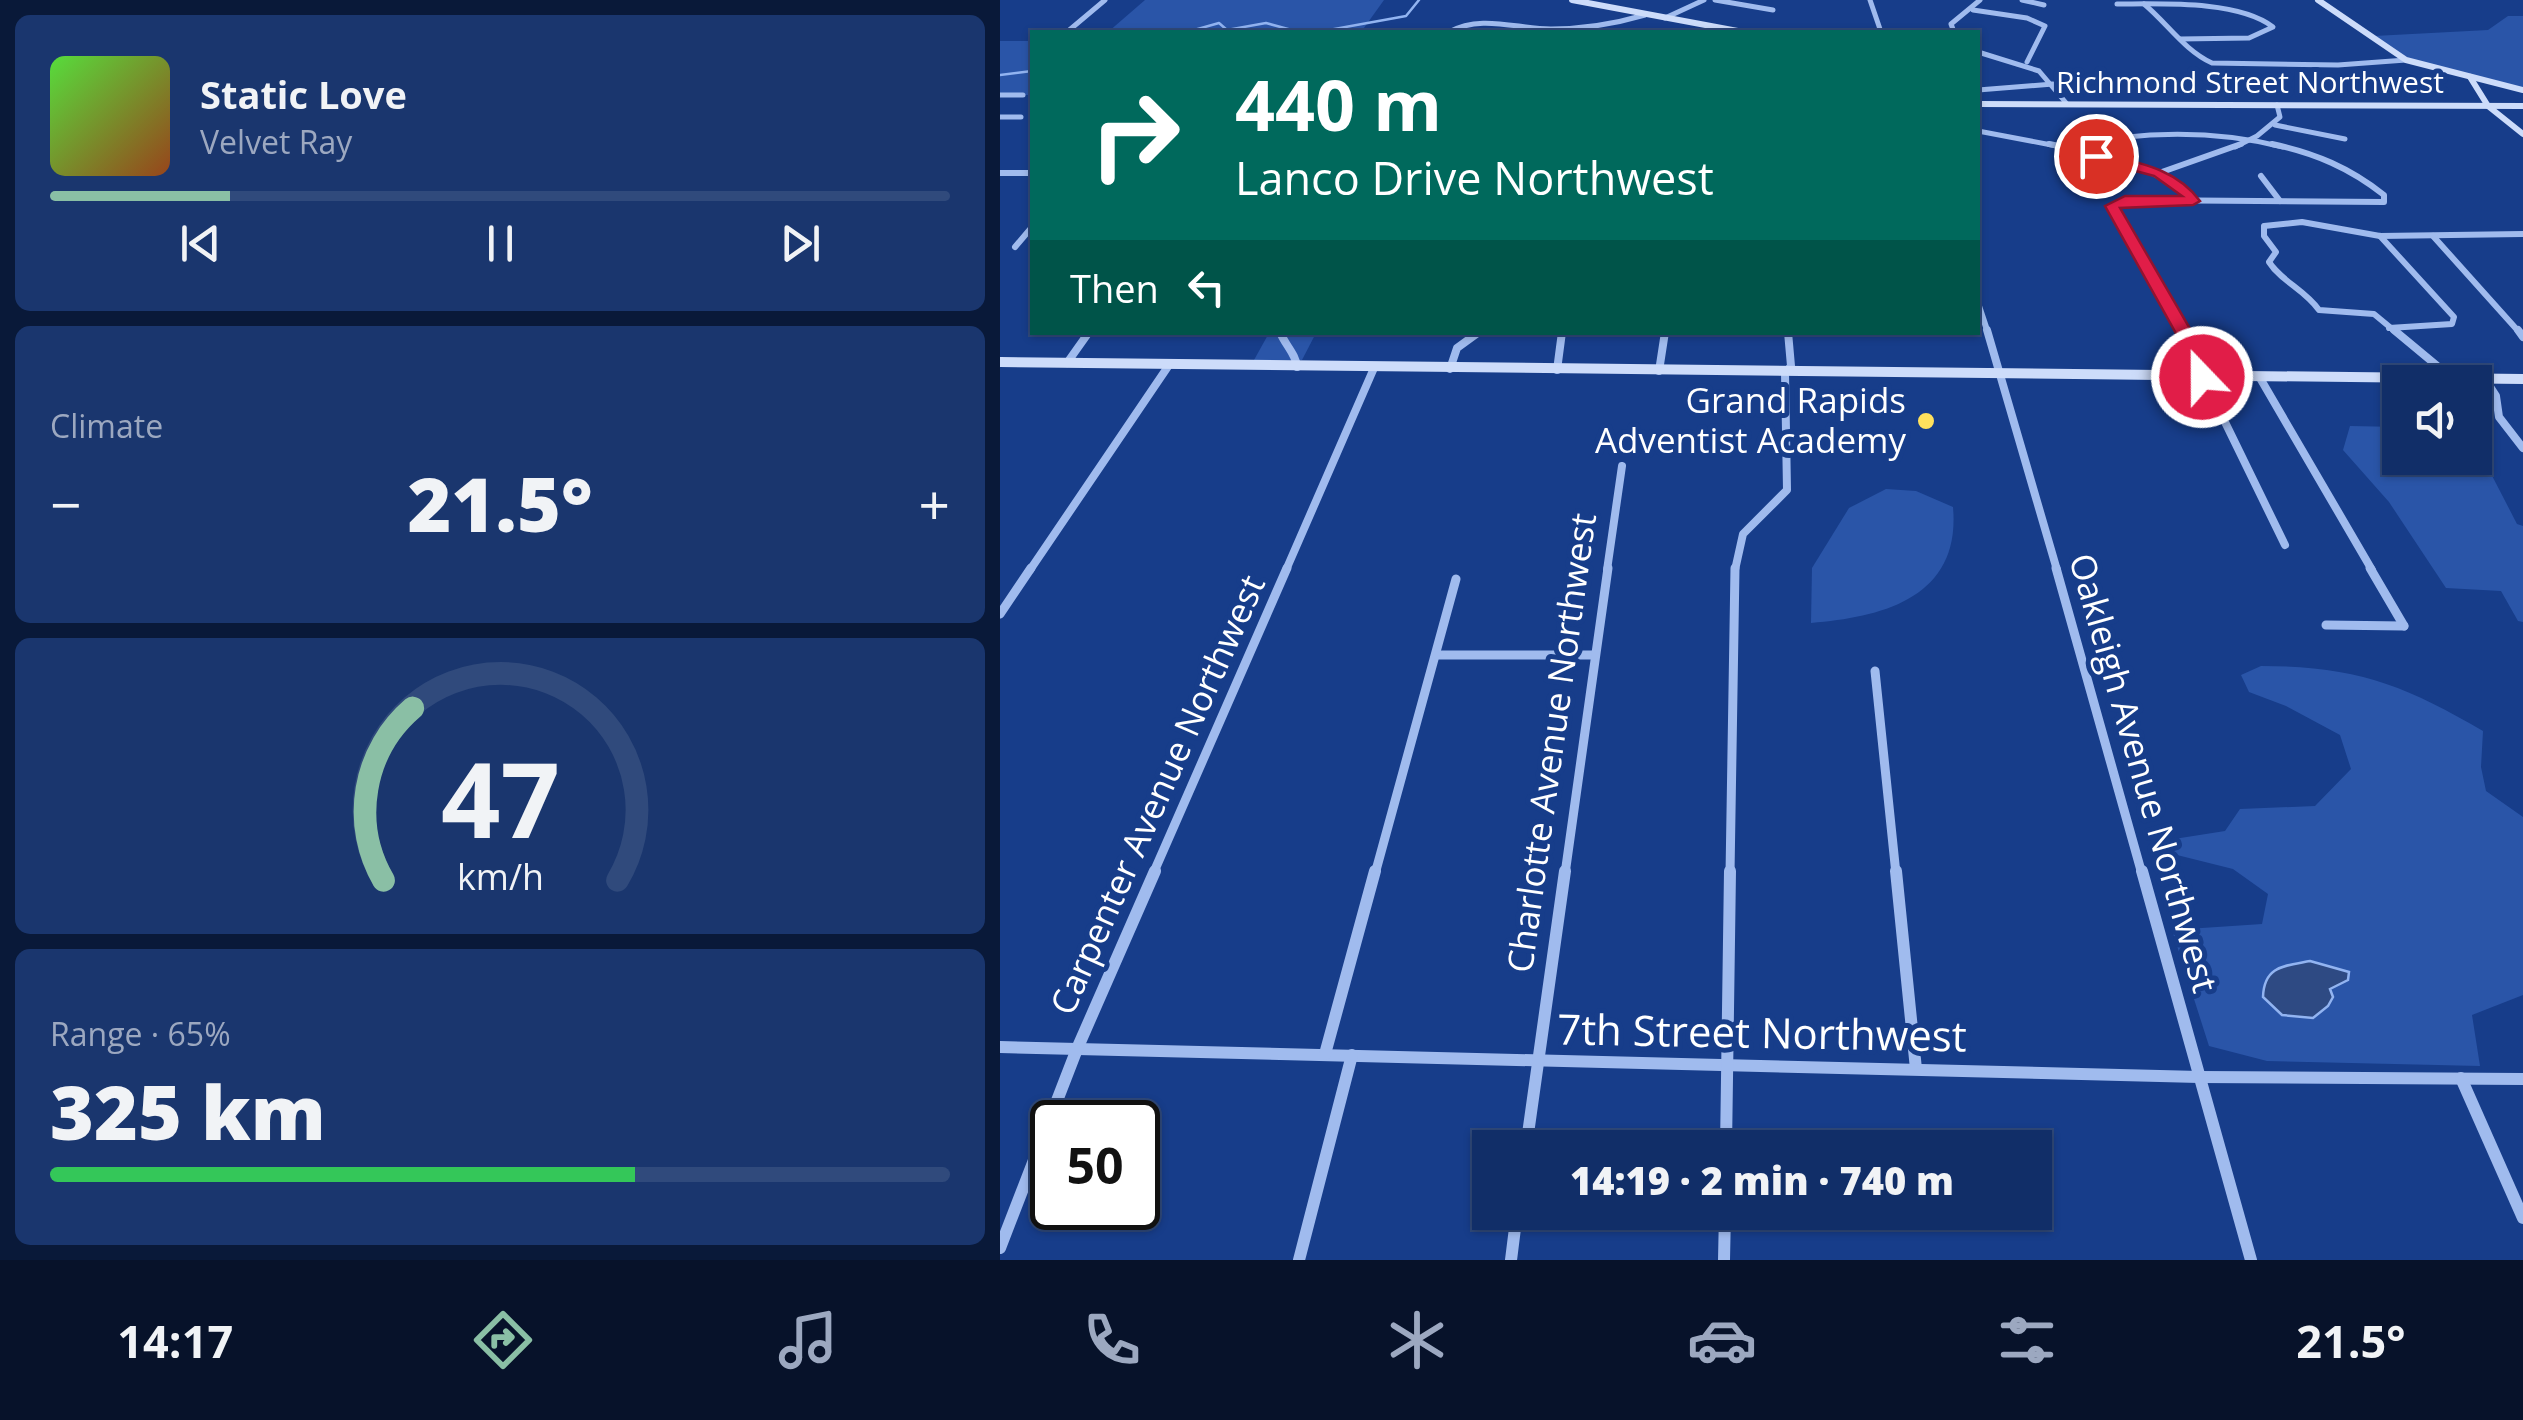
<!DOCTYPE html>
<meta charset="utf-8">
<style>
:root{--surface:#112e68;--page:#1a366e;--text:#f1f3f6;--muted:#9ca8c0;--line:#304a7c;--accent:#8abfa5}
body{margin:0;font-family:"Open Sans",sans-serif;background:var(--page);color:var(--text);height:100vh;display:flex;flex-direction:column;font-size:38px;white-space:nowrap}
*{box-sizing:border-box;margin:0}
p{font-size:32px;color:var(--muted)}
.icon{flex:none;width:55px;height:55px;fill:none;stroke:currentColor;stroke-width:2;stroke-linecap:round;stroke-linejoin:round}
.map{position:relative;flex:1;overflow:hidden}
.details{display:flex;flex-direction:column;gap:15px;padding:15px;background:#091939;width:1000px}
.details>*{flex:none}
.banner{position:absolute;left:30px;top:30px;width:950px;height:305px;border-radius:0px;box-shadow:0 2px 8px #0004,0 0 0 2px var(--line);background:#00695c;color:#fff;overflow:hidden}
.buttons{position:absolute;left:1382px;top:365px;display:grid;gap:20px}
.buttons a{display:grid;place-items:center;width:110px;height:110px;border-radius:0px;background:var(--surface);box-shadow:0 2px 8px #0004,0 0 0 2px var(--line);font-size:50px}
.speed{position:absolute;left:30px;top:1100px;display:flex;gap:20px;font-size:50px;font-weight:700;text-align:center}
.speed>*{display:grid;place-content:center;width:130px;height:130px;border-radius:50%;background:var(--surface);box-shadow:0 2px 8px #0004,0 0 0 2px var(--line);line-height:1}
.speed .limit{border:5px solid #111;border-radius:15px;background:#fff;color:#111}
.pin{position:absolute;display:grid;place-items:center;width:85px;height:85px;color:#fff;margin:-42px;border:5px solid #fff;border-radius:50%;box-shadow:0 2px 10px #0007}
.me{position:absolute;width:110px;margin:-55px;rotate:338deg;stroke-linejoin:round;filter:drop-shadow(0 0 8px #0008)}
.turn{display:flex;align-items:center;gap:35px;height:210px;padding:0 40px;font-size:45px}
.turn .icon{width:130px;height:130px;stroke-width:2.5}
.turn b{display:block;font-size:70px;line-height:85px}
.then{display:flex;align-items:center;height:95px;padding:0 40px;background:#0003;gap:20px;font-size:38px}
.big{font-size:75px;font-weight:800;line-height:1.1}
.details .widget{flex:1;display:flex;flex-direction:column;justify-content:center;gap:15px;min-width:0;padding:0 35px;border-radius:15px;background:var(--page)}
.details .dial{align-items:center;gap:0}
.dial svg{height:260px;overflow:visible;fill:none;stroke:var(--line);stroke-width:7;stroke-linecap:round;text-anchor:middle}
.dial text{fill:var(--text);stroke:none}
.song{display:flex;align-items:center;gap:30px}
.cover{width:120px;height:120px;border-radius:15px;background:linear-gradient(135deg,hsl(110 70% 55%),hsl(20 70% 35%))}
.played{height:10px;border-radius:5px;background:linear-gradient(90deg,var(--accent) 20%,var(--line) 20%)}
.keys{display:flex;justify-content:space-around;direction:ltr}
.heat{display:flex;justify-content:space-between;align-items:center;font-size:55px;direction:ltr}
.charge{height:15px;border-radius:8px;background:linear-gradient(90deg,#34c759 65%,var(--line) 0)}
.trip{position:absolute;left:472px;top:1130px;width:580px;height:100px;border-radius:0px;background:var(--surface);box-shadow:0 2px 8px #0004,0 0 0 2px var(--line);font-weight:800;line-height:100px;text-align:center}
.tabs{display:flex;height:160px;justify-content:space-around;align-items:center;background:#07122a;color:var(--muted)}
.tabs .icon{width:70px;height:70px}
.tabs .selected{color:var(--accent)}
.tabs b{font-size:45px;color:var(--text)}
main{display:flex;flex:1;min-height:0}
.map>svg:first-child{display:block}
.green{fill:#2a55a8}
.water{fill:#2e4a83;stroke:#92b4f1;stroke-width:2.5}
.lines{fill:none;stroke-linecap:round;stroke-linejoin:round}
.stream{stroke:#92b4f1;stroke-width:2.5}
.street-far4{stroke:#a0bbee;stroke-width:5}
.street-far3{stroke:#a0bbee;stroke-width:6}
.street-far2{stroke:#a0bbee;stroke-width:8}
.street-far1{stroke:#a0bbee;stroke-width:9}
.street{stroke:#a0bbee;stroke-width:12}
.secondary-far1{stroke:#cddcfa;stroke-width:6}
.secondary{stroke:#cddcfa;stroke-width:10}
.route{fill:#e11d48;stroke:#92132f;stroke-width:2.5}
.poi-dot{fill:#ffe15d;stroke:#173d8a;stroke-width:4}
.labels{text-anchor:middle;stroke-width:10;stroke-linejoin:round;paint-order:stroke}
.far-street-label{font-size:30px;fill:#fff;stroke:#173d8a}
.poi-label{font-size:35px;fill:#fff;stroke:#173d8a;text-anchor:end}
.street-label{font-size:35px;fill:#fff;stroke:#173d8a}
.near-street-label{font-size:42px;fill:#fff;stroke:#173d8a}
</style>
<main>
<section class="details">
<div class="widget">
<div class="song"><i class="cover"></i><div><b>Static Love</b><p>Velvet Ray</p></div></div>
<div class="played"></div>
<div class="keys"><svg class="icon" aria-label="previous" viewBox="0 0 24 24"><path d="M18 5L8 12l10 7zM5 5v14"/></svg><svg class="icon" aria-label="pause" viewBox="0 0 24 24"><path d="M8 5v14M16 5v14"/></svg><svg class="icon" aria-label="next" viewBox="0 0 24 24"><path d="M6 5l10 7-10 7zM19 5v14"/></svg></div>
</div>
<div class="widget"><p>Climate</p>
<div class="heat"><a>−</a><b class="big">21.5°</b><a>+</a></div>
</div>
<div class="widget dial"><svg viewBox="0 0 100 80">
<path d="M14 69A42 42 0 1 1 86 69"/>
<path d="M14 69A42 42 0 0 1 23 16" stroke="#8abfa5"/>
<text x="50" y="56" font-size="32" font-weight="700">47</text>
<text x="50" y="72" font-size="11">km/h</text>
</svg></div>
<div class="widget"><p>Range · 65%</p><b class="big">325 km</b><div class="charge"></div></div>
</section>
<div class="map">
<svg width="1523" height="1260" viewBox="0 0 1523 1260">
<rect width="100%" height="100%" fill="#173d8a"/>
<g class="green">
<path d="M145 0H384L361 32H108Z"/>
<path d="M1508 16H1523V88L1411 61 1374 36 1488 30Z"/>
<rect x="0" y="41" width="32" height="54"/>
<path d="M269 333H316L302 360H254Z"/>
<path d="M1350 426 1400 427V458L1475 457 1487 466 1517 524 1523 526V622L1518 621 1501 591 1446 588 1389 502 1343 450Z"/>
<path d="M886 489 916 491 953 507C961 597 884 617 811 623L812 568 849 508Z"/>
<path d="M1261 666C1354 666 1403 684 1483 731L1481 767 1486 791 1523 817V995L1472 1015 1480 1066 1267 1061 1209 1046 1172 930 1262 924 1268 894 1233 869 1165 852 1155 842 1225 831 1240 809 1315 806 1351 769 1340 735 1286 706 1249 692 1241 675Z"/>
</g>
<path class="water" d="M1310 961 1349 972 1348 980 1330 989 1333 997 1328 1006 1313 1018 1282 1015 1263 997C1264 966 1284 966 1310 961Z"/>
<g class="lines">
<g class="stream">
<path d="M187 32 219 23 227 30 266 23 299 32"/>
<path d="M318 32 406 16 419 0"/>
<path d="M0 75 32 71"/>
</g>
<g class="street-far4">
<path d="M715 0 773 10"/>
<path d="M870 0 881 32"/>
<path d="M1022 0 1044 5"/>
<path d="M1117 4C1160 4 1238 0 1273 27L1249 38 1180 39"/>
<path d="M1144 4C1167 23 1185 51 1212 63L1338 65 1406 60"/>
<path d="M973 10 1027 18 1045 26 1027 62"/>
<path d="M665 18 704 0"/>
<path d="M67 32 105 0"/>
<path d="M449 32C481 14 517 29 551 29 583 29 614 24 645 15"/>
<path d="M954 32 951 24 980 0"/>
<path d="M978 52 1039 71 1067 104"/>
<path d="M978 90 1053 84"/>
<path d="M0 95H23"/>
<path d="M0 117H21"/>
<path d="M1275 125 1345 139"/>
<path d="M978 131 1062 147"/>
<path d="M1071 147C1139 130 1216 130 1283 147"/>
<path d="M1235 147 1257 136 1280 117 1277 105"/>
</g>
<g class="street-far3">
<path d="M1049 144C1100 154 1155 164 1193 201"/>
<path d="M1063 149 1081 144"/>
<path d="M0 173H32"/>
<path d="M1159 173 1241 144"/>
<path d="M1261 176 1280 201"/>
<path d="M1380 236 1454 317 1452 324 1389 328"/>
<path d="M1433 236 1520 333"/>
<path d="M15 247 32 227"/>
<path d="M978 303 988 333"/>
<path d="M1184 333 1112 206 1135 200 1384 202V195C1350 168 1315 153 1272 144"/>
<path d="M1397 333 1374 314 1319 310C1304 289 1282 282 1269 262L1276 252 1264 236V226L1302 222 1380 236 1523 234"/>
</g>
<g class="street-far2">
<path d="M987 330 1057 570"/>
<path d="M1183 330 1209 377"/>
<path d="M1394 330 1453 379"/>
<path d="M1518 330 1523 337"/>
<path d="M280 332C285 345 296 354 297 367"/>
<path d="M67 363 89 332"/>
<path d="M450 369 457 348 479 332"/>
<path d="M557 370 562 332"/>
<path d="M659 371 665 332"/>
<path d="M1203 377 1285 545"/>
<path d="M1260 378 1372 570"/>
<path d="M1485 379 1496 396 1499 417 1523 448"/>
<path d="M30 570 169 365"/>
<path d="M286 570 374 368"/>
<path d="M607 570 622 466"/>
<path d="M735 570 743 534 787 490 785 373 791 366 788 332"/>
</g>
<g class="street-far1">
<path d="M1056 568 1142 874"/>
<path d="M1370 568 1404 626"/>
<path d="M0 614 31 568"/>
<path d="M1326 625 1404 626"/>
<path d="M436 655H595"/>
<path d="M875 671 896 874"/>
<path d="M153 874 287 568"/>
<path d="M375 874 456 579"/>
<path d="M565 874 608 568"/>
<path d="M730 874 735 568"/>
</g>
<g class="street">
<path d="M896 871 916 1069"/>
<path d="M1142 871 1251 1260"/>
<path d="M0 1047 1199 1077 1523 1079"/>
<path d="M325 1054 375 871"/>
<path d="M1461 1078 1523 1218"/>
<path d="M526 1148 565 871"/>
<path d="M726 1148 730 871"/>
<path d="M0 1248 77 1049 155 871"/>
<path d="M299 1260 352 1055"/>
<path d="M511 1260 517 1212"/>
<path d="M724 1260 725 1212"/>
</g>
<g class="secondary-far1">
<path d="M572 0 743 32"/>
<path d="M1318 0 1406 60 1523 90"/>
<path d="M1470 77 1488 106 1523 134"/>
<path d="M978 104 1523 106"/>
</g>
<path class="secondary" d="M0 362 1523 379"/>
</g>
<path class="route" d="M1096 152C1135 162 1175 167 1200 201L1193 205 1120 208 1218 377 1215 381 1202 383 1194 377 1198 373 1105 206 1125 196H1182L1154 176 1091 159 1089 156Z"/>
<circle class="poi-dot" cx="926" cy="421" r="10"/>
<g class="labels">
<g class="far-street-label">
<text x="1250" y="93">Richmond Street Northwest</text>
</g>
<g class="poi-label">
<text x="906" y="413">Grand Rapids<tspan x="906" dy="40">Adventist Academy</tspan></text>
</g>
<g class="street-label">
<text transform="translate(552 743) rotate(-82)" y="12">Charlotte Avenue Northwest</text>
<text transform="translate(1143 773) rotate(74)" y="12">Oakleigh Avenue Northwest</text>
<text transform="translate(158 795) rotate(-66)" y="12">Carpenter Avenue Northwest</text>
</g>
<g class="near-street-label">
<text transform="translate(762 1033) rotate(1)" y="15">7th Street Northwest</text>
</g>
</g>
</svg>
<div class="buttons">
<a><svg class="icon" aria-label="sound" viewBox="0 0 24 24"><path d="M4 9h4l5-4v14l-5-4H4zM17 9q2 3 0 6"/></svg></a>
</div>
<div class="speed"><div class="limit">50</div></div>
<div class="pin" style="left:1096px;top:156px;background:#d93025"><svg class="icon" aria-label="arrive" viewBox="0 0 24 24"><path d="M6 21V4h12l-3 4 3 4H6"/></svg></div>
<svg class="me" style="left:1202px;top:377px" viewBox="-20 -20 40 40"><circle r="17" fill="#e11d48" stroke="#fff" stroke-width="3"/><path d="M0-11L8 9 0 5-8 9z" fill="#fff"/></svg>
<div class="trip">14:19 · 2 min · 740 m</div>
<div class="banner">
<div class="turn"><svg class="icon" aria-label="right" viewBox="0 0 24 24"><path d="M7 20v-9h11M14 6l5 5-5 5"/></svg><div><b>440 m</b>Lanco Drive Northwest</div></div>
<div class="then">Then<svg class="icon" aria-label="left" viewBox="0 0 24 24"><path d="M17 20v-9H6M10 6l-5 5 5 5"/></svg></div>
</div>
</div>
</main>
<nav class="tabs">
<b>14:17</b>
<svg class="icon selected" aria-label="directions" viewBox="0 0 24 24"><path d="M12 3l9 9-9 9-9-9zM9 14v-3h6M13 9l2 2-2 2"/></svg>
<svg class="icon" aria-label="music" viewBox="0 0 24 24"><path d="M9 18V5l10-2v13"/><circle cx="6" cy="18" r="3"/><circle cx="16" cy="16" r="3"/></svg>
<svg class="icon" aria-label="phone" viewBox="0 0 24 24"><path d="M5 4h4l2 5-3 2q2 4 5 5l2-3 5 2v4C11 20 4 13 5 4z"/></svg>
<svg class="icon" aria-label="climate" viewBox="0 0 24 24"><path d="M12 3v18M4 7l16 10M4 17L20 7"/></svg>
<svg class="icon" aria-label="car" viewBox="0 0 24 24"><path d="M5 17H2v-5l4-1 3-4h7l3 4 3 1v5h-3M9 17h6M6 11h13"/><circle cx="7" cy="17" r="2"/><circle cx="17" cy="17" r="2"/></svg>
<svg class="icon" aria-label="filters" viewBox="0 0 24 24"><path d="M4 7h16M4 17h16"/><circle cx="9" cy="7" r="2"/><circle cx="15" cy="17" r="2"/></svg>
<b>21.5°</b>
</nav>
